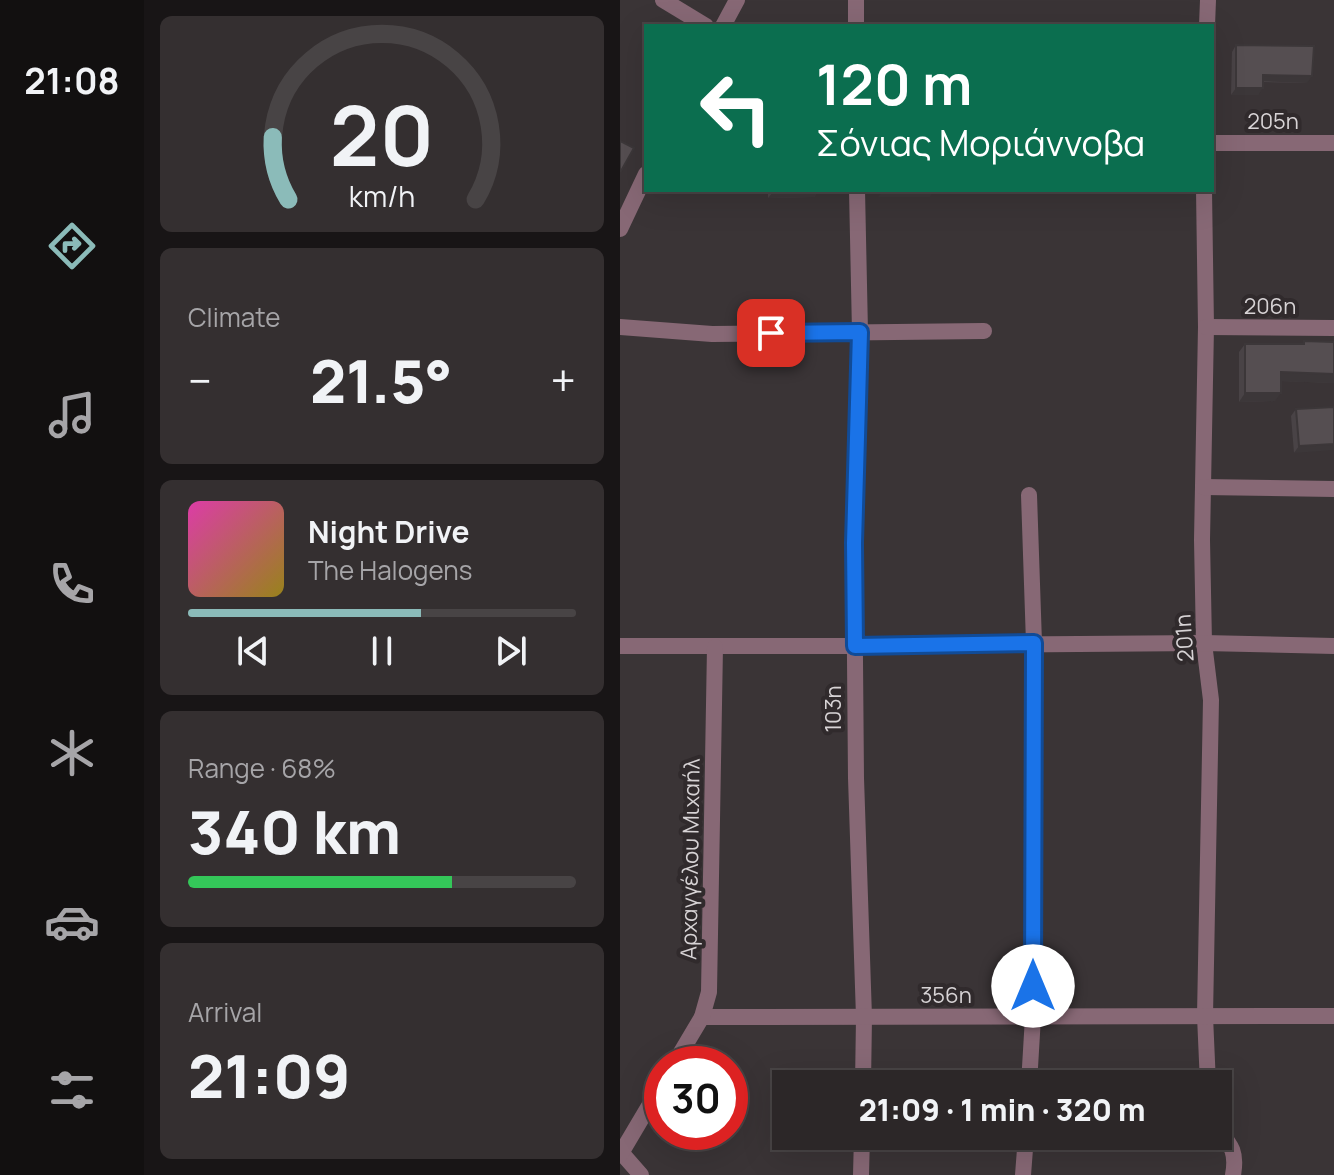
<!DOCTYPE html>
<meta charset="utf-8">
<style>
:root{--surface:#2c2728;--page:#342f30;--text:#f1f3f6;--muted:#a6a5a8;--line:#484445;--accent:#8bbbb9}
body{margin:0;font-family:Manrope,sans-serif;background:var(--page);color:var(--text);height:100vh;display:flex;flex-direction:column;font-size:30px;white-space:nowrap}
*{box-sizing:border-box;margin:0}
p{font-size:26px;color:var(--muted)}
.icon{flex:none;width:44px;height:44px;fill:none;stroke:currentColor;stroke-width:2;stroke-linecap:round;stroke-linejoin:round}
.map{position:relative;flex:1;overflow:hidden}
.drawer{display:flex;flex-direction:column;gap:16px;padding:16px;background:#181516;width:476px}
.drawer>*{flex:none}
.banner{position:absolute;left:24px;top:24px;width:570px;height:168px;border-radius:0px;box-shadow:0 8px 32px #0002,0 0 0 2px var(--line);background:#0b6e4f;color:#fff;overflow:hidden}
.speed{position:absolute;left:24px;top:1046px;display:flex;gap:16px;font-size:40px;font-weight:700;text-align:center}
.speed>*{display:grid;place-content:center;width:104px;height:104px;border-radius:50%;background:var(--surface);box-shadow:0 8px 32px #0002,0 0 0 2px var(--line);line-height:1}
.speed .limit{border:12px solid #d22;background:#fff;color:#111}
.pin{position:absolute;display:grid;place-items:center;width:68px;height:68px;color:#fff;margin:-34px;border-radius:16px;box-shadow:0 4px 12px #0006}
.me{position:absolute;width:88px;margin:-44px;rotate:0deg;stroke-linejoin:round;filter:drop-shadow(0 0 6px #0008)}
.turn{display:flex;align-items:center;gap:28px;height:168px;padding:0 40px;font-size:36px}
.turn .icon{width:104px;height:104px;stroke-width:2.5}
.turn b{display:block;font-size:56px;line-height:68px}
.big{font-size:60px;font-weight:800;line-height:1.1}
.drawer .widget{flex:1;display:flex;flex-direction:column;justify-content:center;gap:12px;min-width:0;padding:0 28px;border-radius:12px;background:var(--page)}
.drawer .dial{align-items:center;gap:0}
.dial svg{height:208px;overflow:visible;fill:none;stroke:var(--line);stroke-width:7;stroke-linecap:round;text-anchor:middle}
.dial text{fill:var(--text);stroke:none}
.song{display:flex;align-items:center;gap:24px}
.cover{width:96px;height:96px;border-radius:12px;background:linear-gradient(135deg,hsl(320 70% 55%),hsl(50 70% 35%))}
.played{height:8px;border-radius:4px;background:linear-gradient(90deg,var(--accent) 60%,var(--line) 60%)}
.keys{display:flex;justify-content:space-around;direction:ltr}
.heat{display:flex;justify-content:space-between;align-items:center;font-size:44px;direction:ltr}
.charge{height:12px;border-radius:6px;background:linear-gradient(90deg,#34c759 68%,var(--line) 0)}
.trip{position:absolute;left:152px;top:1070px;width:460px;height:80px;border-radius:0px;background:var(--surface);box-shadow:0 8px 32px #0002,0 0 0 2px var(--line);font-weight:800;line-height:80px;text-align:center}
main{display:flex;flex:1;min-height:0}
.dock{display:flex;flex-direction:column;width:144px;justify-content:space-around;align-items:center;background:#121010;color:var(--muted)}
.dock .icon{width:56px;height:56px}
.dock .on{color:var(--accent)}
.dock b{font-size:36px;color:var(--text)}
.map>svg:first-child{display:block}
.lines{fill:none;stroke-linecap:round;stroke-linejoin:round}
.minor{stroke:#876875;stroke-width:16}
.wall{fill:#494346}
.shaded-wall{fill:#3c3739}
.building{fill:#554e51;stroke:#3c3739;stroke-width:2}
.route-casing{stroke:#114b97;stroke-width:20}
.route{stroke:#1a73e8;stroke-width:14}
.labels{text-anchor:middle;stroke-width:8;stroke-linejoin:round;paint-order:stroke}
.street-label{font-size:22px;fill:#d7d3d5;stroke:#302a2c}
</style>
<main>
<nav class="dock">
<b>21:08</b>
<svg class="icon on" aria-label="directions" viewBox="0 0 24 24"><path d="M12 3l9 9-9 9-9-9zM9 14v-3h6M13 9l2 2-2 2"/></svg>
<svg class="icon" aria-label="music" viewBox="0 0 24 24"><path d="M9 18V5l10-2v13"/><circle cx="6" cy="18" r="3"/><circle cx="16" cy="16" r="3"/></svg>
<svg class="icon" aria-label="phone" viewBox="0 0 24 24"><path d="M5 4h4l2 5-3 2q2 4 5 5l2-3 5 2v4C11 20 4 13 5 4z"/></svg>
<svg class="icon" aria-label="climate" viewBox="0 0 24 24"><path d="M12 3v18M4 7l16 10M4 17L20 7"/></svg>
<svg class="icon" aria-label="car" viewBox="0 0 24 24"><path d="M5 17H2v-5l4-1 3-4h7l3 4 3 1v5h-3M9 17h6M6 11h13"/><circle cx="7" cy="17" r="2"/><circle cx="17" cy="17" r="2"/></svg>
<svg class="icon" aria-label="filters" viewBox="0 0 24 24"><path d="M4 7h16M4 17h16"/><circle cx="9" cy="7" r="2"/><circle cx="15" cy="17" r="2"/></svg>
</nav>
<section class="drawer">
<div class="widget dial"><svg viewBox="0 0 100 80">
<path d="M14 69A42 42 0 1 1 86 69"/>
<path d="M14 69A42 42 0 0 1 8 45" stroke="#8bbbb9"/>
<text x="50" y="56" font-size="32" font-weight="700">20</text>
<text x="50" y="72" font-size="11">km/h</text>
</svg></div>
<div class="widget"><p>Climate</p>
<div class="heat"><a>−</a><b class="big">21.5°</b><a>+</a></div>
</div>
<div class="widget">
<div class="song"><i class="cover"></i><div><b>Night Drive</b><p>The Halogens</p></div></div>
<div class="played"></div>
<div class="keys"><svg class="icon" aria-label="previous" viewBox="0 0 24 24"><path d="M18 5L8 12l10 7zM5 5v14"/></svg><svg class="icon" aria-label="pause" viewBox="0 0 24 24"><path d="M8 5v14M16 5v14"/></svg><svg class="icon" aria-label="next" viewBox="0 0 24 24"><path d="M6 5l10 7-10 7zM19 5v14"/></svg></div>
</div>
<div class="widget"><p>Range · 68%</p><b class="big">340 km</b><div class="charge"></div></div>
<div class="widget"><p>Arrival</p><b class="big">21:09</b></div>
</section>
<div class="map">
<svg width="714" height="1175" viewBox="0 0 714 1175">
<rect width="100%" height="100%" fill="#3a3436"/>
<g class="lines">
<g class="minor">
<path d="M43 0 86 26"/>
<path d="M103 26 117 0"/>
<path d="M236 26V0"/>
<path d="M587 26 588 0"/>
<path d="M592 143H714"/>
<path d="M237 190 240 332 234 543 236 778 244 1017 243 1084"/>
<path d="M584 190 586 327 582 540 584 643 591 700 585 1016 588 1084"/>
<path d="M0 229 26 174"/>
<path d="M0 327 92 334 364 331"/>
<path d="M586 327 714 328"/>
<path d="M583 487 714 489"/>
<path d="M0 646H235L584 643 714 646"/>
<path d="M82 1017 714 1016"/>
<path d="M54 1064 82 1017 89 992 95 647"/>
<path d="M409 1084 413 1017 414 643 409 495"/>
<path d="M598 1129C612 1146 617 1153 613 1175"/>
<path d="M0 1151 21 1175"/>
<path d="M0 1155 42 1084"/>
<path d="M241 1175 242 1136"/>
<path d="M403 1175 406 1136"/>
</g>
</g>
<g class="wall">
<path d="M616 45 687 83 643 82 638 95H611L612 52Z"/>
<path d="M148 190H199L194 197 148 198Z"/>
<path d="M684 341 714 342V383L661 381 655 401 619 402V352L625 344H682Z"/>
<path d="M714 407 674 453 671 416 676 409Z"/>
</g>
<g class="shaded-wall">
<path d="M643 75 692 76 687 83 639 81Z"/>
<path d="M616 88H643L638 95H611Z"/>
<path d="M199 190 194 197 148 198 153 192Z"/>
<path d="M263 190H314L310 197H258Z"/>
<path d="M661 372 714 374V383L655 381Z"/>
<path d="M625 393H661L655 401 619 402Z"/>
<path d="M714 444V450L674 453 679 446Z"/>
</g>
<g class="building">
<path d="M616 45 694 46 692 76 643 75V88H616Z"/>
<path d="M0 141 14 148 1 171H0Z"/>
<path d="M153 190H199L153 192Z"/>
<path d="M684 341 714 342V374L661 372V393H625V344H684Z"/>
<path d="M714 407V444L679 446 676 409Z"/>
</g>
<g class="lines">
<defs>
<path id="route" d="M151 333 240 332 234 543 235 646 414 643 413 986"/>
</defs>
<use href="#route" class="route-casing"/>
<use href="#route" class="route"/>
</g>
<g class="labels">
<g class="street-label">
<text x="653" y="129">205η</text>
<text x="650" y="314">206η</text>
<text transform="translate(564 638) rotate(-94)" y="8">201η</text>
<text transform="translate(213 709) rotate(-90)" y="8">103η</text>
<text transform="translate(70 859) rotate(-89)" y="8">Αρχαγγέλου Μιχαήλ</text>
<text x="326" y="1003">356η</text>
</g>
</g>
</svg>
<div class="speed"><div class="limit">30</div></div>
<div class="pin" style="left:151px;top:333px;background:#d93025"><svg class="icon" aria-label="arrive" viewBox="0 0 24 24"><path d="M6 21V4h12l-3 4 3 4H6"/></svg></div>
<svg class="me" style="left:413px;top:986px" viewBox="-20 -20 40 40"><circle r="19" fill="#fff"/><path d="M0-13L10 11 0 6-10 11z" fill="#1a73e8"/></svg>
<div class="trip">21:09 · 1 min · 320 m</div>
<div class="banner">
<div class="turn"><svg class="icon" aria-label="left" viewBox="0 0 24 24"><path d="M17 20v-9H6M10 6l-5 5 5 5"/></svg><div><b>120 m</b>Σόνιας Μοριάννοβα</div></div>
</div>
</div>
</main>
